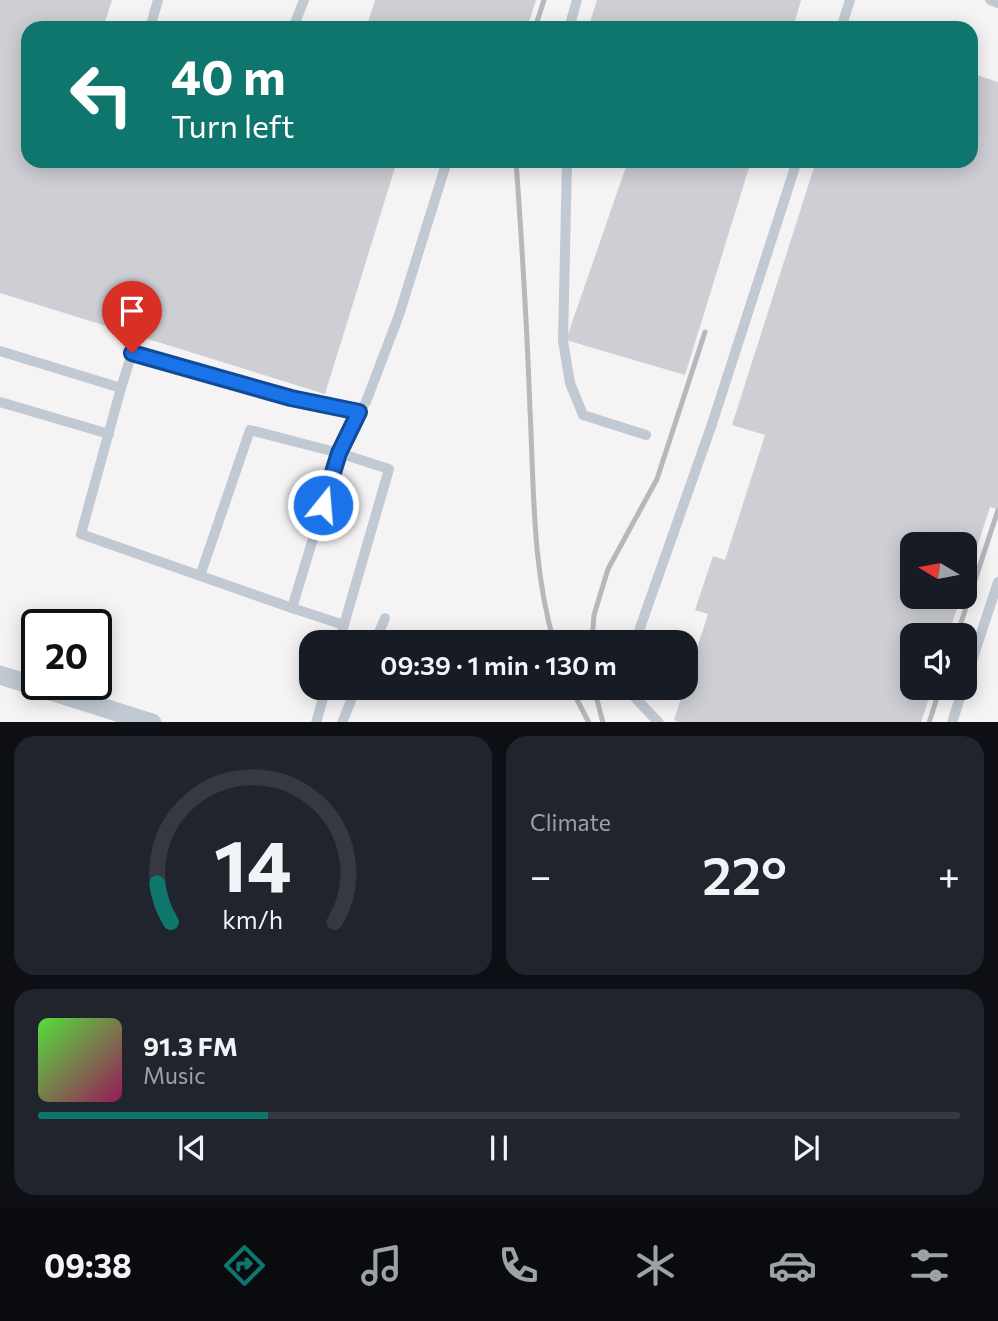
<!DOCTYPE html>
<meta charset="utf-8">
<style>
:root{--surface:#171b24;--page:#20242c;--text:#f1f3f6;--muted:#9ea1a6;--line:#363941;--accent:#0f766e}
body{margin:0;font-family:Commissioner,sans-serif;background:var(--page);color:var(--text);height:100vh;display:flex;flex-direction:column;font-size:26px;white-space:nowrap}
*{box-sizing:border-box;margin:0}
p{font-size:23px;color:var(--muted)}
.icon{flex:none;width:38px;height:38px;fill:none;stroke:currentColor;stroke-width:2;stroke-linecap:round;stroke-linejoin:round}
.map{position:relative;height:722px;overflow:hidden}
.sheet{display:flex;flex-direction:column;gap:14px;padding:14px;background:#0d0f14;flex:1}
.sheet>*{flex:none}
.guide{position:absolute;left:21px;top:21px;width:957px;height:147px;border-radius:21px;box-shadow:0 4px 18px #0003;background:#0f766e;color:#fff;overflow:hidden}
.needle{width:46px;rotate:280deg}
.buttons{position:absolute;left:900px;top:532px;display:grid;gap:14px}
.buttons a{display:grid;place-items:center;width:77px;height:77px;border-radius:14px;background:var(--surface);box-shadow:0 4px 18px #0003;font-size:35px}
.speed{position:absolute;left:21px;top:609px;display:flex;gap:14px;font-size:35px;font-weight:700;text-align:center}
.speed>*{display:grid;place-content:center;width:91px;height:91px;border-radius:50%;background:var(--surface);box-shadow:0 4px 18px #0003;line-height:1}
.speed .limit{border:4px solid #111;border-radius:10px;background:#fff;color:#111}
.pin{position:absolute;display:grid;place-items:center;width:60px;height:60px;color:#fff;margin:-72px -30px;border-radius:50% 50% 50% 0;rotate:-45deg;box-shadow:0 0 7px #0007}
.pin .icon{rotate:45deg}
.me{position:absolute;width:77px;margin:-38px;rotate:17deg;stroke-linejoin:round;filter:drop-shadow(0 0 5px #0008)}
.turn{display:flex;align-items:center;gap:24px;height:147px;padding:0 35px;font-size:32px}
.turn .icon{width:91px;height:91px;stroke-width:2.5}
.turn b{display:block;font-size:49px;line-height:60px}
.big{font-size:52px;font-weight:600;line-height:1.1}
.sheet .widget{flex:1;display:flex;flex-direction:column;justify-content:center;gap:10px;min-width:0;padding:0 24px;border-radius:21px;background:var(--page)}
.sheet .dial{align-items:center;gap:0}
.dial svg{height:182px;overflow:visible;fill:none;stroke:var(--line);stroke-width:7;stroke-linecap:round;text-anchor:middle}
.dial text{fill:var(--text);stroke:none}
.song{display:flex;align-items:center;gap:21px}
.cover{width:84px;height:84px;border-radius:10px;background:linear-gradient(135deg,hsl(110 70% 55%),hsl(330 70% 35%))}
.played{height:7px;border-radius:4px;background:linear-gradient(90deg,var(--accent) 25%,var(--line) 25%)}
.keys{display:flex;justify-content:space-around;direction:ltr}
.heat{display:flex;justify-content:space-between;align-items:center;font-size:38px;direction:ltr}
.sheet .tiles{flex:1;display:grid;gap:14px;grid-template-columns:1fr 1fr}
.widget:last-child{grid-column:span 2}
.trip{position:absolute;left:299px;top:630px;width:399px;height:70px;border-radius:21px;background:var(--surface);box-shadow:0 4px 18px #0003;font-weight:600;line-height:70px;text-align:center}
.tabs{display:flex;height:112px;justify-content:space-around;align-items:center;background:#090b0e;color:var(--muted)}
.tabs .icon{width:49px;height:49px}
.tabs .on{color:var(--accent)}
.tabs b{font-size:32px;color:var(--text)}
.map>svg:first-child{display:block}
.building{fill:#cdcfd5}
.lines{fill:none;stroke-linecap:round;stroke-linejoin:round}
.lane{stroke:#c1cad2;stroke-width:10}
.street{stroke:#c1cad2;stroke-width:19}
.rail{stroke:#b5b8bd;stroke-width:5}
.route-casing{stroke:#114b97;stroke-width:18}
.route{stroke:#1a73e8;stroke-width:12}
</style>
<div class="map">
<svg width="998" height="723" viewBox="0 0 998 723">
<rect width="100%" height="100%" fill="#f5f3f3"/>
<g class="building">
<path d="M0 0H112L103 28H28V161H397L325 394 0 293Z"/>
<path d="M375 0H536L527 28H366Z"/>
<path d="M597 0H801L793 28H588Z"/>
<path d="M971 73 998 82V509L990 507 965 584 964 544H912V597H961L948 635H912V688H932L921 723H680L674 720 708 614 695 610 713 556 725 560 765 435 732 425 816 161H971Z"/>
<path d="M628 161H751L685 375 566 340Z"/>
</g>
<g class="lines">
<g class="lane">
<path d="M990 0 998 3"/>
<path d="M150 28 158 0"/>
<path d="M293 28 304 0"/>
<path d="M569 28 577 0"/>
<path d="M841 28 850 0"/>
<path d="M567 161 563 341 570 383 583 415 646 435"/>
<path d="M0 351 121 388 132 353 291 398 359 412 366 402 399 315 447 161"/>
<path d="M121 388 81 534 292 608 339 453 359 412"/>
<path d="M0 402 109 434"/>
<path d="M200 576 250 430 339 453 389 469 339 642"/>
<path d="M292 608 344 625"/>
<path d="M375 642 385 618"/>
<path d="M635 642 712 424 797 161"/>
<path d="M964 685 998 582"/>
<path d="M626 688 659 723"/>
<path d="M316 723 326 688"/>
<path d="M342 723 356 688"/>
<path d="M952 723 963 688"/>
</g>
<path class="street" d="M0 675 152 723"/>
<g class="rail">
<path d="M535 28 544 0"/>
<path d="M516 161C522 244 527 327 530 410 534 488 532 567 554 642"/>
<path d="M957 635 998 510"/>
<path d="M592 642 594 615 608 569 657 479 705 332"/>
<path d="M571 688 589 723"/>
<path d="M594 688 603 723"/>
<path d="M929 723 940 688"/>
</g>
</g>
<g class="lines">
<defs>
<path id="route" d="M132 353 291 398 359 412 339 453 323 505"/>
</defs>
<use href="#route" class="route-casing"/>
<use href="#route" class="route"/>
</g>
</svg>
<div class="buttons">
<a><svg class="needle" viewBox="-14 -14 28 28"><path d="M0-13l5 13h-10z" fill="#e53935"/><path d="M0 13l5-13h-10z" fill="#9ea1a6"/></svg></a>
<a><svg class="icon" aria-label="sound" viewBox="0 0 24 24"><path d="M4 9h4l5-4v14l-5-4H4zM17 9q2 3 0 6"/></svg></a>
</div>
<div class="speed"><div class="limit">20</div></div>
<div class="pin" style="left:132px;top:353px;background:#d93025"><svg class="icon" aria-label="arrive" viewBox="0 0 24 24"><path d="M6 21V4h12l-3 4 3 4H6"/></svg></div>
<svg class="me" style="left:323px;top:505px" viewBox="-20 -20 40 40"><circle r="17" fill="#1a73e8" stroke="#fff" stroke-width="3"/><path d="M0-11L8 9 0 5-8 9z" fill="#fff"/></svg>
<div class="trip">09:39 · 1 min · 130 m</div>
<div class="guide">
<div class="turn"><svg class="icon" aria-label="left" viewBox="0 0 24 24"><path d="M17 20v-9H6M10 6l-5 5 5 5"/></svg><div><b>40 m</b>Turn left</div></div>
</div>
</div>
<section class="sheet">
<div class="tiles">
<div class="widget dial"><svg viewBox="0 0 100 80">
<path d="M14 69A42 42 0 1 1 86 69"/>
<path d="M14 69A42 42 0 0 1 8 52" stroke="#0f766e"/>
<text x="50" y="56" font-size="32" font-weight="700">14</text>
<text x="50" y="72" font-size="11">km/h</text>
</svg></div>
<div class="widget"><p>Climate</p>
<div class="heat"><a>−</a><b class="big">22°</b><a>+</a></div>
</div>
<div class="widget">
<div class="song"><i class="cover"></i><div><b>91.3 FM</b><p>Music</p></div></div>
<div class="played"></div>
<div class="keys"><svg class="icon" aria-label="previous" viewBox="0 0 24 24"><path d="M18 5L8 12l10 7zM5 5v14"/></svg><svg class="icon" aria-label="pause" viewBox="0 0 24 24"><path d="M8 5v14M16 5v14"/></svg><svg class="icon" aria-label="next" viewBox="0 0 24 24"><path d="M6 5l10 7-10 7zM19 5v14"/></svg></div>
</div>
</div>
</section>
<nav class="tabs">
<b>09:38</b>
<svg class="icon on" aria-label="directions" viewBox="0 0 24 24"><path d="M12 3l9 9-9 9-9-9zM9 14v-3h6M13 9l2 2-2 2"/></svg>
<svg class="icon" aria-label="music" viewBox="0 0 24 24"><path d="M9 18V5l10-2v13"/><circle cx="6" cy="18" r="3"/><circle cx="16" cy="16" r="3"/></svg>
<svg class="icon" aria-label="phone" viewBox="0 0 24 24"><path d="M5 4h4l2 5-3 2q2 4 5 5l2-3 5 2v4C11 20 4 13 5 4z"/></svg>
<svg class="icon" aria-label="climate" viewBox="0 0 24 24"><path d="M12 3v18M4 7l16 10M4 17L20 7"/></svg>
<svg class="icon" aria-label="car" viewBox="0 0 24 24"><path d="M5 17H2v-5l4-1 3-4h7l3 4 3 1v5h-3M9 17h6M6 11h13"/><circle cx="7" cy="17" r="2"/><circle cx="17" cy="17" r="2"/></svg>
<svg class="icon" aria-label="filters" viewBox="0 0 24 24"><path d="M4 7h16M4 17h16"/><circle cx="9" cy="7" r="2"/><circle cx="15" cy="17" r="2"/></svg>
</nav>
